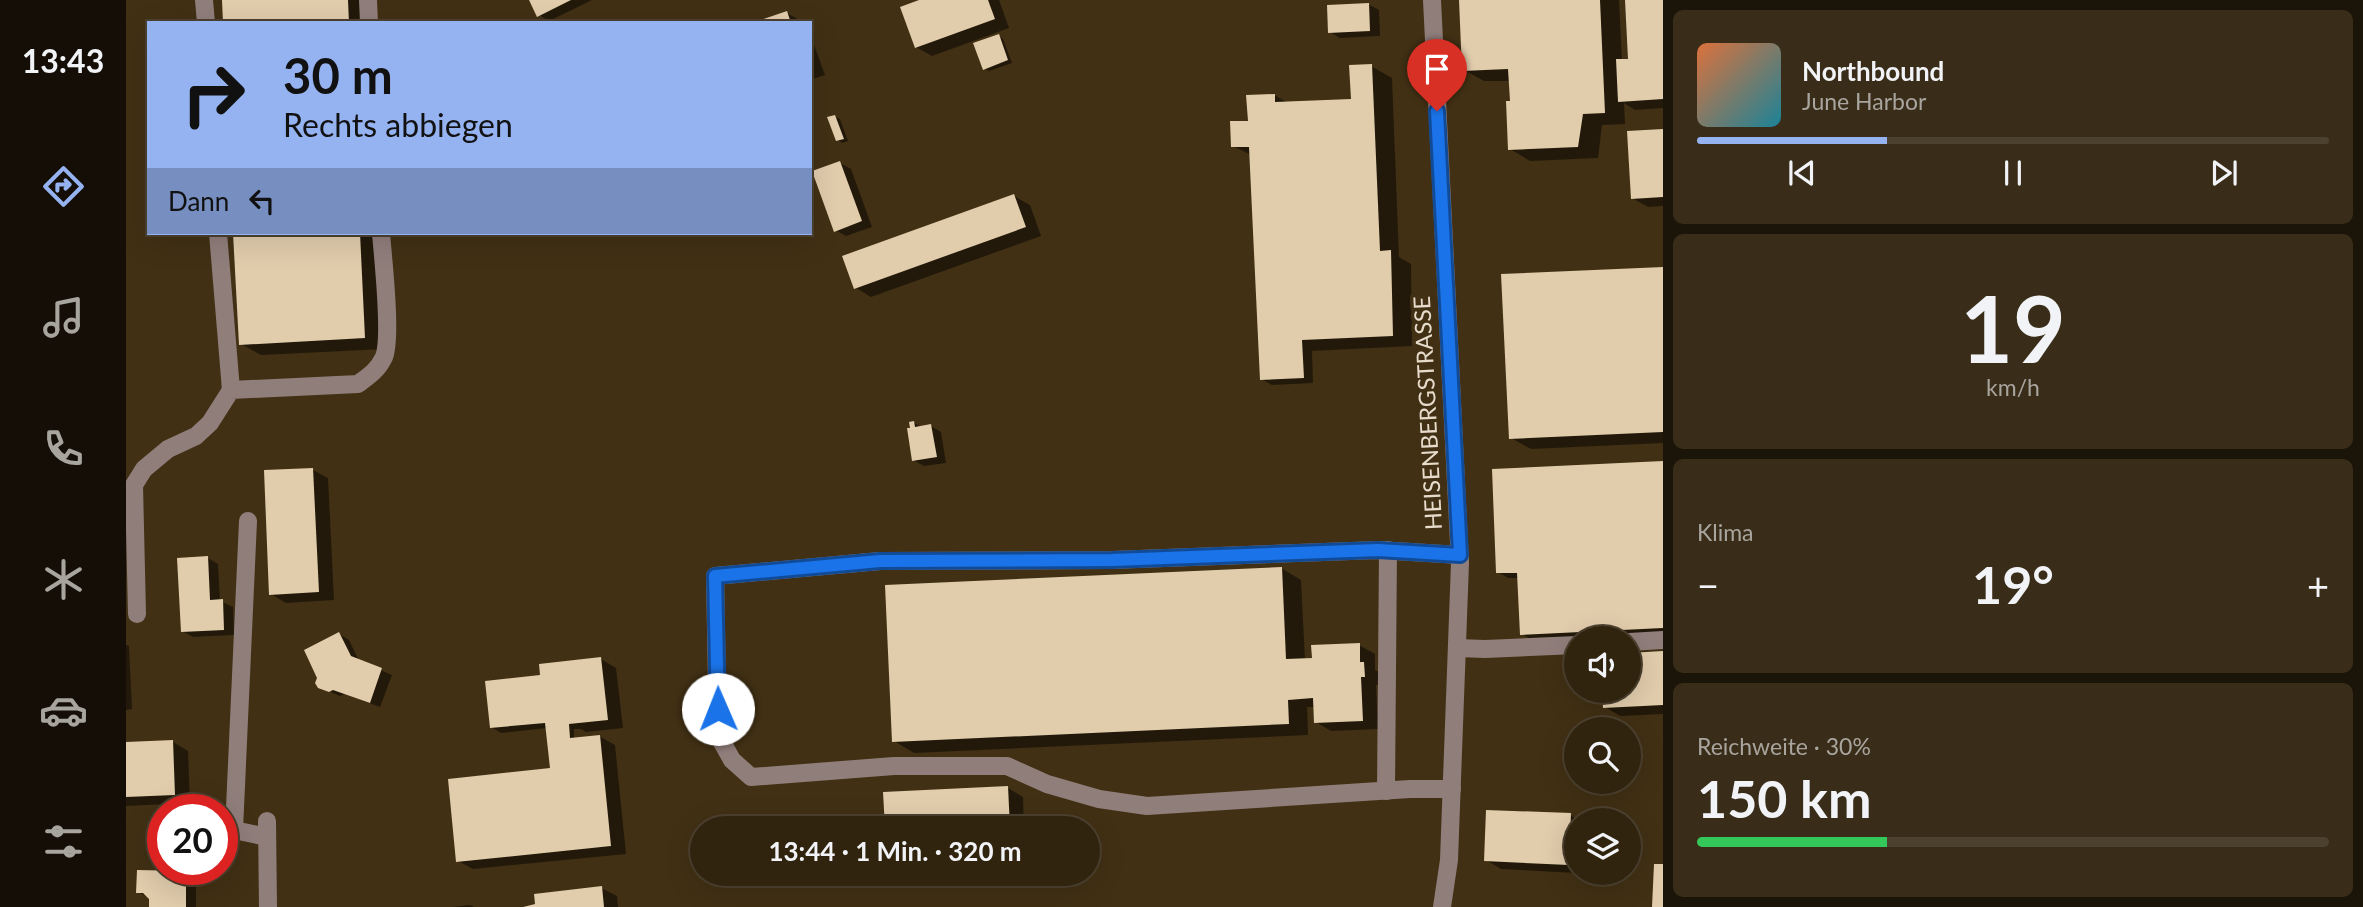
<!DOCTYPE html>
<html lang="de">
<meta charset="utf-8">
<style>
:root{--surface:#31240f;--page:#392c18;--text:#f1f3f6;--muted:#a8a49e;--line:#4c412f;--accent:#95b2f1}
body{margin:0;font-family:Lato,sans-serif;background:var(--page);color:var(--text);height:100vh;display:flex;flex-direction:column;font-size:26px;white-space:nowrap}
*{box-sizing:border-box;margin:0}
p{font-size:23px;color:var(--muted)}
.icon{flex:none;width:38px;height:38px;fill:none;stroke:currentColor;stroke-width:2;stroke-linecap:round;stroke-linejoin:round}
.map{position:relative;flex:1;overflow:hidden}
.side{display:flex;flex-direction:column;gap:10px;padding:10px;background:#1b1408;width:700px}
.side>*{flex:none}
.guide{position:absolute;left:21px;top:21px;width:665px;height:214px;border-radius:0px;box-shadow:0 7px 28px #0002,0 0 0 2px var(--line);background:#95b2f1;color:#111;overflow:hidden}
.fabs{position:absolute;left:1438px;top:626px;display:grid;gap:14px}
.fabs a{display:grid;place-items:center;width:77px;height:77px;border-radius:50%;background:var(--surface);box-shadow:0 7px 28px #0002,0 0 0 2px var(--line);font-size:35px}
.speed{position:absolute;left:21px;top:794px;display:flex;gap:14px;font-size:35px;font-weight:700;text-align:center}
.speed>*{display:grid;place-content:center;width:91px;height:91px;border-radius:50%;background:var(--surface);box-shadow:0 7px 28px #0002,0 0 0 2px var(--line);line-height:1}
.speed .limit{border:10px solid #d22;background:#fff;color:#111}
.pin{position:absolute;display:grid;place-items:center;width:60px;height:60px;color:#fff;margin:-72px -30px;border-radius:50% 50% 50% 0;rotate:-45deg;box-shadow:0 0 7px #0007}
.pin .icon{rotate:45deg}
.me{position:absolute;width:77px;margin:-38px;rotate:359deg;stroke-linejoin:round;filter:drop-shadow(0 0 5px #0008)}
.turn{display:flex;align-items:center;gap:24px;height:147px;padding:0 21px;font-size:32px}
.turn .icon{width:91px;height:91px;stroke-width:2.5}
.turn b{display:block;font-size:49px;line-height:60px}
.then{display:flex;align-items:center;height:66px;padding:0 21px;background:#0003;gap:14px;font-size:26px}
.big{font-size:52px;font-weight:700;line-height:1.1}
.side .tile{flex:1;display:flex;flex-direction:column;justify-content:center;gap:10px;min-width:0;padding:0 24px;border-radius:10px;background:var(--page)}
.side .dial{align-items:center;gap:0}
.dial b{font-size:91px;line-height:1}
.song{display:flex;align-items:center;gap:21px}
.cover{width:84px;height:84px;border-radius:10px;background:linear-gradient(135deg,hsl(20 70% 55%),hsl(190 70% 35%))}
.played{height:7px;border-radius:4px;background:linear-gradient(90deg,var(--accent) 30%,var(--line) 30%)}
.keys{display:flex;justify-content:space-around;direction:ltr}
.heat{display:flex;justify-content:space-between;align-items:center;font-size:38px;direction:ltr}
.charge{height:10px;border-radius:5px;background:linear-gradient(90deg,#34c759 30%,var(--line) 0)}
.trip{position:absolute;left:564px;top:816px;width:410px;height:70px;border-radius:35px;background:var(--surface);box-shadow:0 7px 28px #0002,0 0 0 2px var(--line);font-weight:700;line-height:70px;text-align:center}
main{display:flex;flex:1;min-height:0}
.menu{display:flex;flex-direction:column;width:126px;justify-content:space-around;align-items:center;background:#140e06;color:var(--muted)}
.menu .icon{width:49px;height:49px}
.menu .current{color:var(--accent)}
.menu b{font-size:32px;color:var(--text)}
.map>svg:first-child{display:block}
.shadow{fill:#0007}
.building{fill:#e1ccac}
.lines{fill:none;stroke-linecap:round;stroke-linejoin:round}
.minor{stroke:#907e7b;stroke-width:18}
.route-casing{stroke:#114b97;stroke-width:18}
.route{stroke:#1a73e8;stroke-width:12}
.labels{text-anchor:middle;stroke-width:7;stroke-linejoin:round;paint-order:stroke}
.street-label{font-size:23px;fill:#e7dccc;stroke:#413014}
</style>
<main>
<nav class="menu">
<b>13:43</b>
<svg class="icon current" aria-label="directions" viewBox="0 0 24 24"><path d="M12 3l9 9-9 9-9-9zM9 14v-3h6M13 9l2 2-2 2"/></svg>
<svg class="icon" aria-label="music" viewBox="0 0 24 24"><path d="M9 18V5l10-2v13"/><circle cx="6" cy="18" r="3"/><circle cx="16" cy="16" r="3"/></svg>
<svg class="icon" aria-label="phone" viewBox="0 0 24 24"><path d="M5 4h4l2 5-3 2q2 4 5 5l2-3 5 2v4C11 20 4 13 5 4z"/></svg>
<svg class="icon" aria-label="climate" viewBox="0 0 24 24"><path d="M12 3v18M4 7l16 10M4 17L20 7"/></svg>
<svg class="icon" aria-label="car" viewBox="0 0 24 24"><path d="M5 17H2v-5l4-1 3-4h7l3 4 3 1v5h-3M9 17h6M6 11h13"/><circle cx="7" cy="17" r="2"/><circle cx="17" cy="17" r="2"/></svg>
<svg class="icon" aria-label="filters" viewBox="0 0 24 24"><path d="M4 7h16M4 17h16"/><circle cx="9" cy="7" r="2"/><circle cx="15" cy="17" r="2"/></svg>
</nav>
<div class="map">
<svg width="1537" height="907" viewBox="0 0 1537 907">
<rect width="100%" height="100%" fill="#413014"/>
<g class="shadow">
<path d="M98 0H241L242 23H99Z"/>
<path d="M405 0H466L423 21 413 15Z"/>
<path d="M798 0H873L883 28 806 56 790 47Z"/>
<path d="M1335 0H1493L1496 61 1504 60 1501 0H1537V108L1509 110 1498 103 1499 124 1476 125 1472 158 1404 161 1384 149 1385 81H1358L1338 70Z"/>
<path d="M1242 4 1253 10 1254 36 1214 38 1204 32Z"/>
<path d="M661 13 678 23H634Z"/>
<path d="M684 34 699 75 684 80Z"/>
<path d="M873 36 877 39 886 63 863 71 858 68Z"/>
<path d="M1245 66 1266 78 1273 257 1285 264 1286 346 1186 351 1187 383 1146 385 1135 379 1125 155 1107 146 1124 122 1148 95 1162 103 1226 100Z"/>
<path d="M709 117 714 119 722 141 716 143 712 140Z"/>
<path d="M1537 130V206L1522 207 1506 198Z"/>
<path d="M714 163 725 169 746 227 720 236 709 230Z"/>
<path d="M888 196 904 205 915 236 745 297 730 288Z"/>
<path d="M109 233H253L259 349 135 355 115 344Z"/>
<path d="M1537 268V443L1405 449 1385 438Z"/>
<path d="M788 423 796 427 805 426 815 432 820 463 798 466 787 460Z"/>
<path d="M1537 463V637L1451 639 1411 643 1396 634 1393 578H1382L1372 572Z"/>
<path d="M187 470 202 478 208 600 160 603 145 594Z"/>
<path d="M82 558 92 564 94 601 107 607 108 635 67 637 56 631Z"/>
<path d="M1155 568 1175 580 1179 660 1233 645 1249 654V670L1253 672 1254 685H1250L1252 729 1205 731 1190 722 1189 707H1181L1182 735 788 753 768 741Z"/>
<path d="M213 634 223 640 233 661 266 675 254 707 219 694 214 696 193 687V678Z"/>
<path d="M0 645 3 646 6 709 0 710Z"/>
<path d="M1537 653V714L1494 716 1479 707 1503 691Z"/>
<path d="M475 659 490 668 497 728 460 732 455 729H448V739L473 736 489 745 500 854 347 869 332 861 426 770 421 728 375 733 365 727 414 677Z"/>
<path d="M47 742 62 751 64 803 0 806V744Z"/>
<path d="M882 788 897 797 898 828H761Z"/>
<path d="M1444 815 1454 821H1451V873L1375 869 1360 860Z"/>
<path d="M60 873 70 878V907H25L24 898 12 892Z"/>
<path d="M475 888 491 896 492 907H397Z"/>
<path d="M344 905 348 907H326Z"/>
</g>
<g class="building">
<path d="M96 0H222L223 23H97Z"/>
<path d="M403 0H445L411 17Z"/>
<path d="M793 0H862L869 19 789 48 774 7Z"/>
<path d="M1333 0H1474L1479 113 1457 114 1452 147 1382 150 1380 101H1384L1382 69 1336 71Z"/>
<path d="M1499 0H1537V99L1492 102 1490 59H1502Z"/>
<path d="M1243 3 1244 31 1202 33 1201 5Z"/>
<path d="M661 11 665 23H629V22Z"/>
<path d="M873 34 882 60 857 70 847 43Z"/>
<path d="M1246 64 1254 251 1265 250 1267 336 1176 340 1178 378 1134 380 1123 147H1105L1104 121H1122L1120 95 1149 94V102L1225 99 1223 65Z"/>
<path d="M709 115 718 139 710 141 701 117Z"/>
<path d="M1537 129V197L1505 199 1501 131Z"/>
<path d="M714 161 736 221 708 232 686 171Z"/>
<path d="M888 194 900 227 728 289 716 256Z"/>
<path d="M107 233H234L239 338 113 345Z"/>
<path d="M1537 267V432L1383 439 1375 274Z"/>
<path d="M788 421 789 427 805 424 811 457 786 461 781 428H784L783 422Z"/>
<path d="M1537 461V628L1394 635 1391 573H1370L1366 469Z"/>
<path d="M187 468 193 592 143 595 138 470Z"/>
<path d="M82 556 84 600 97 599 98 630 55 632 51 558Z"/>
<path d="M1156 567 1160 659 1186 658 1185 645 1234 643V662H1238L1239 677H1235L1237 721 1188 723 1187 698 1162 700 1163 724 766 742 759 585Z"/>
<path d="M213 632 225 656 256 668 244 703 207 690 203 692 192 688 189 683 191 678 178 650Z"/>
<path d="M1537 651V705L1477 708 1476 691H1503V653Z"/>
<path d="M475 657 482 720 443 724 444 738 474 735 485 846 330 862 322 779 424 768 419 723 364 728 359 681 414 675 413 664Z"/>
<path d="M47 740 49 795 0 797V742Z"/>
<path d="M882 786 884 828H759L757 792Z"/>
<path d="M1360 810 1445 813 1443 865 1358 861Z"/>
<path d="M1528 864H1537V907H1526Z"/>
<path d="M11 870 60 871V907H23V899L17 893H10Z"/>
<path d="M476 886 478 907H397L409 904 408 894Z"/>
</g>
<g class="lines">
<g class="minor">
<path d="M78 0 80 23"/>
<path d="M242 0 243 23"/>
<path d="M1306 0 1334 563 1323 860 1316 907"/>
<path d="M92 233 105 390"/>
<path d="M122 521 108 830 141 837"/>
<path d="M11 614 8 485 18 469 42 449 70 436 84 423 105 390 232 384C243 376 252 370 258 357 266 337 257 259 255 233"/>
<path d="M1503 642 1537 640"/>
<path d="M1331 648 1359 649 1451 645"/>
<path d="M1326 789H1284L1021 806 973 799 921 784 881 766H768L625 777 606 760 592 735 589 576 754 561 986 560 1252 550 1334 555"/>
<path d="M1260 791 1262 550"/>
<path d="M141 821 142 907"/>
</g>
</g>
<g class="lines">
<defs>
<path id="route" d="M592 709 589 576 754 561 986 560 1252 550 1334 555 1311 111"/>
</defs>
<use href="#route" class="route-casing"/>
<use href="#route" class="route"/>
</g>
<g class="labels">
<g class="street-label">
<text transform="translate(1302 413) rotate(-93)" y="8">HEISENBERGSTRASSE</text>
</g>
</g>
</svg>
<div class="fabs">
<a><svg class="icon" aria-label="sound" viewBox="0 0 24 24"><path d="M4 9h4l5-4v14l-5-4H4zM17 9q2 3 0 6"/></svg></a>
<a><svg class="icon" aria-label="search" viewBox="0 0 24 24"><circle cx="10" cy="10" r="6"/><path d="M15 15l6 6"/></svg></a>
<a><svg class="icon" aria-label="layers" viewBox="0 0 24 24"><path d="M12 4l9 5-9 5-9-5zM3 14l9 5 9-5"/></svg></a>
</div>
<div class="speed"><div class="limit">20</div></div>
<div class="pin" style="left:1311px;top:111px;background:#d93025"><svg class="icon" aria-label="arrive" viewBox="0 0 24 24"><path d="M6 21V4h12l-3 4 3 4H6"/></svg></div>
<svg class="me" style="left:592px;top:709px" viewBox="-20 -20 40 40"><circle r="19" fill="#fff"/><path d="M0-13L10 11 0 6-10 11z" fill="#1a73e8"/></svg>
<div class="trip">13:44 · 1 Min. · 320 m</div>
<div class="guide">
<div class="turn"><svg class="icon" aria-label="right" viewBox="0 0 24 24"><path d="M7 20v-9h11M14 6l5 5-5 5"/></svg><div><b>30 m</b>Rechts abbiegen</div></div>
<div class="then">Dann<svg class="icon" aria-label="left" viewBox="0 0 24 24"><path d="M17 20v-9H6M10 6l-5 5 5 5"/></svg></div>
</div>
</div>
<section class="side">
<div class="tile">
<div class="song"><i class="cover"></i><div><b>Northbound</b><p>June Harbor</p></div></div>
<div class="played"></div>
<div class="keys"><svg class="icon" aria-label="previous" viewBox="0 0 24 24"><path d="M18 5L8 12l10 7zM5 5v14"/></svg><svg class="icon" aria-label="pause" viewBox="0 0 24 24"><path d="M8 5v14M16 5v14"/></svg><svg class="icon" aria-label="next" viewBox="0 0 24 24"><path d="M6 5l10 7-10 7zM19 5v14"/></svg></div>
</div>
<div class="tile dial"><b>19</b><p>km/h</p></div>
<div class="tile"><p>Klima</p>
<div class="heat"><a>−</a><b class="big">19°</b><a>+</a></div>
</div>
<div class="tile"><p>Reichweite · 30%</p><b class="big">150 km</b><div class="charge"></div></div>
</section>
</main>
